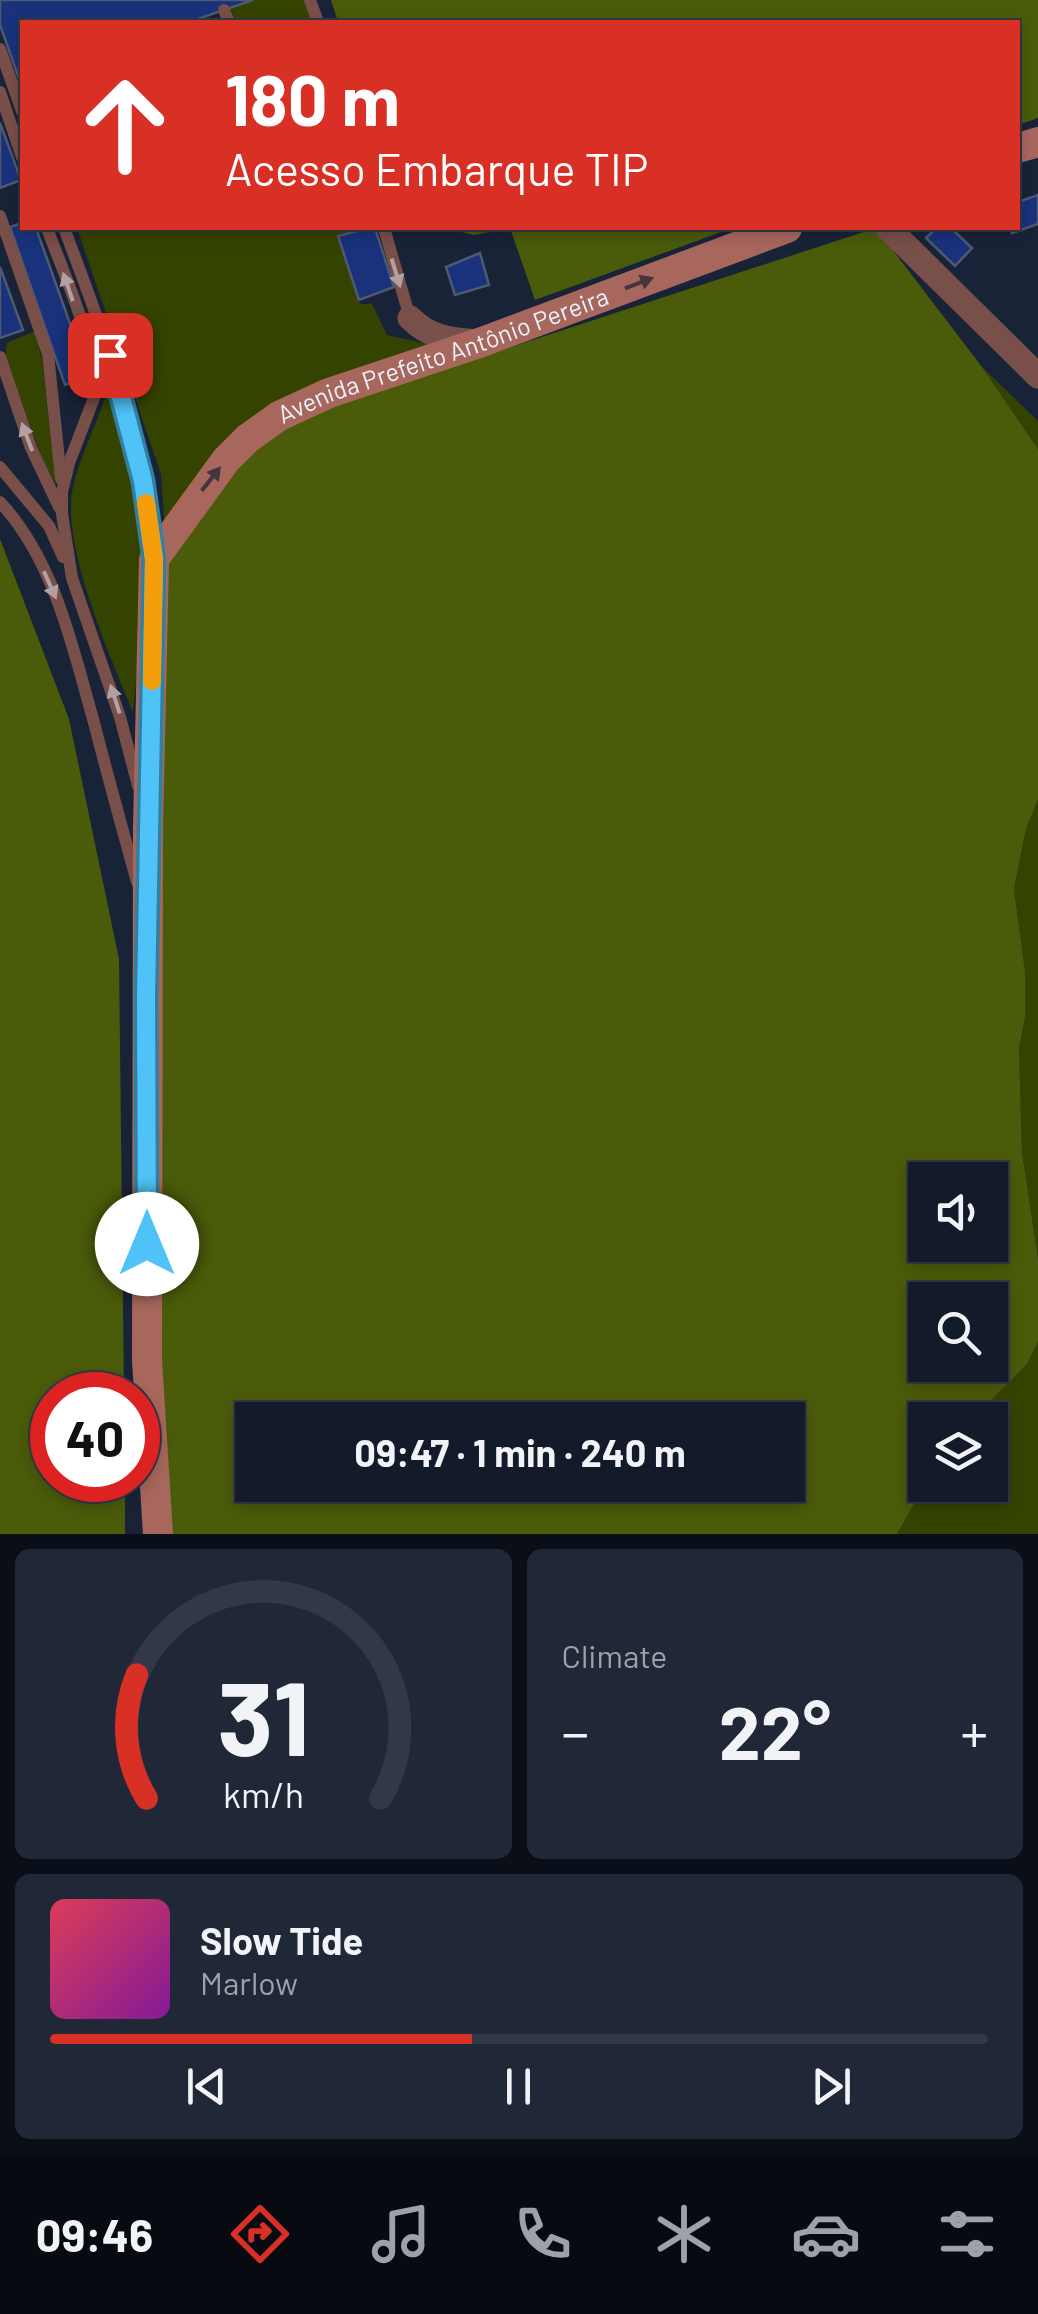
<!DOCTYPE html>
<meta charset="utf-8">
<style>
:root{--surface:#131a2a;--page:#202736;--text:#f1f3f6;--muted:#9da1a8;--line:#323847;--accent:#d93025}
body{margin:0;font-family:Barlow,sans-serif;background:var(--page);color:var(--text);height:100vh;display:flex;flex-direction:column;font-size:38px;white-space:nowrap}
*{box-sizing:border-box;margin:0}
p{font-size:32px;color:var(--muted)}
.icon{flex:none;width:55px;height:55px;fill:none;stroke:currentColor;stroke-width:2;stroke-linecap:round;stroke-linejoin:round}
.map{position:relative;height:1534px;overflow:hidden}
.details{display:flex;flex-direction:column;gap:15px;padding:15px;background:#0a0e17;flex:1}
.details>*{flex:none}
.banner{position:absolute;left:20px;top:20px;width:1000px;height:210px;border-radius:0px;box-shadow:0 5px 15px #0003,0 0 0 2px var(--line);background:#d93025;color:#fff;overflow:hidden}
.buttons{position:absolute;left:908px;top:1162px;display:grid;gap:20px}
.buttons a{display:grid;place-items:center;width:100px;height:100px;border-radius:0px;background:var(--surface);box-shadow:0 5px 15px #0003,0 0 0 2px var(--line);font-size:50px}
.speed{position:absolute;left:30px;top:1372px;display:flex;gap:20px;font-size:50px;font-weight:700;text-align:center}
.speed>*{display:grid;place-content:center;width:130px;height:130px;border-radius:50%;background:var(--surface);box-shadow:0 5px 15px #0003,0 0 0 2px var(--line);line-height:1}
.speed .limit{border:15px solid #d22;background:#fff;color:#111}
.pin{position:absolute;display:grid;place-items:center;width:85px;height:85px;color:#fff;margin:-42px;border-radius:20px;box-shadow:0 5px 15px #0006}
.me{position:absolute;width:110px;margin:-55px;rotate:0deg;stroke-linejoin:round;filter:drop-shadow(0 0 8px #0008)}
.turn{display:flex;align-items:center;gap:35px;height:210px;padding:0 40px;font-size:45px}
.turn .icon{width:130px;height:130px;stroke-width:2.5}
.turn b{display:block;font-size:70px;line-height:85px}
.big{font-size:75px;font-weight:700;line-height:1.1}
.details .card{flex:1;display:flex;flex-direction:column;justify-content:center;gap:15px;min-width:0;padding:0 35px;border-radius:15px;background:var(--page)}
.details .dial{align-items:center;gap:0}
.dial svg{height:260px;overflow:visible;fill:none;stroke:var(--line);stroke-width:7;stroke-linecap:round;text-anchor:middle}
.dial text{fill:var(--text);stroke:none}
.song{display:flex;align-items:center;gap:30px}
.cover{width:120px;height:120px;border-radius:15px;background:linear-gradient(135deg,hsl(350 70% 55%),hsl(290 70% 35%))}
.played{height:10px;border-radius:5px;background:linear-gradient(90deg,var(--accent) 45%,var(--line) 45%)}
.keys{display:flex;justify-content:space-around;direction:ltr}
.heat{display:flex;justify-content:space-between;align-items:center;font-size:55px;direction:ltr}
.details .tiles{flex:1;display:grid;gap:15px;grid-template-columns:1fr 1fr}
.card:last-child{grid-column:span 2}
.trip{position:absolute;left:235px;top:1402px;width:570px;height:100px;border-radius:0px;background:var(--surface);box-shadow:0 5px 15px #0003,0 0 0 2px var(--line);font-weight:700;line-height:100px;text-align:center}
.tab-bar{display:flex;height:160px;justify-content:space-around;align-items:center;background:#080a11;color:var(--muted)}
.tab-bar .icon{width:70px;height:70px}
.tab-bar .on{color:var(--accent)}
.tab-bar b{font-size:45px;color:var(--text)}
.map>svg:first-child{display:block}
.green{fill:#354300}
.forest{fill:#4a5b0a;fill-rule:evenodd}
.building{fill:#19327b;stroke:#4e5972;stroke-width:2.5}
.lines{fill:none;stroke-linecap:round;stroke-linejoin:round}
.lane{stroke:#794f49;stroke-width:12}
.street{stroke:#794f49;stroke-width:25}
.secondary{stroke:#a8675d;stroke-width:30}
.oneway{fill:#b2a0a4}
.oneway2{fill:#45343e}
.route-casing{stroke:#337fa1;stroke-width:25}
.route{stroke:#4fc3f7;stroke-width:18}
.slow{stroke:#f59e0b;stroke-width:18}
.labels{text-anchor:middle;stroke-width:10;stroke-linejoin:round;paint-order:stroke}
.street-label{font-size:25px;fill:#ecf2fe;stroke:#10192e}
</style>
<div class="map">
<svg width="1038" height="1534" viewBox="0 0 1038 1534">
<rect width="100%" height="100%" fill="#192338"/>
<g class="green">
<path d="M253 0H305L313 22H236L230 8Z"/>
<path d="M77 228H355L356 231 338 237 360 304H372L387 335 444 348 165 529 161 474Z"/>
<path d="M35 331 42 360 56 486 40 453 5 356 7 343Z"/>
<path d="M982 367 1038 421V449Z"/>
<path d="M109 384C130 440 144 497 147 557 149 602 137 665 133 712 111 657 60 545 73 487 81 452 100 419 109 384Z"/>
<path d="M1038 799V1258L1022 1152 1019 1049 1025 1018V971L1014 889 1026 829Z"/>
<path d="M1038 1341V1534H897L925 1485H990V1420H972L1027 1364Z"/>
</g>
<g class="forest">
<path d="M331 0H1038V118L1018 125V22H338Z"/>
<path d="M445 228H732L535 300 510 228 474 235Z"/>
<path d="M876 228 982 367 1038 449V799L1026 829 1014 889 1025 971V1018L1019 1049 1022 1152 1038 1258V1341L1027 1364 972 1420H925V1485L897 1534H172L162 1398 150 819 167 565 242 459 300 416ZM925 1180H990V1245H925ZM925 1300H990V1365H925ZM252 1420H788V1485H252Z"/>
<path d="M0 539 69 719 119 959 124 1395H52V1480H125V1534H0Z"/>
</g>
<g class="building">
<path d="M0 0H253L189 22H22V87L0 25Z"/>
<path d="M0 123 21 180 0 188Z"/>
<path d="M1038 195V224L1012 233 1011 228H1018V202Z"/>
<path d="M22 223V228H36L89 377 65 385 10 227Z"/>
<path d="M368 228H375L394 287 359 300 338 236Z"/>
<path d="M936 228H951L972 248 955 266 926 238Z"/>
<path d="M480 253 489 285 455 295 446 267Z"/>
<path d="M0 267 23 330 0 338Z"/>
</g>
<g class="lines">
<g class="lane">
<path d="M310 0 318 22"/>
<path d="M224 10 229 22"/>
<path d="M0 49 22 111"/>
<path d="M0 92 22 157"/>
<path d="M0 216 48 354 61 479"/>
<path d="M47 228C64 275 99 349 94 398L69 463 62 492V514L72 578 120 717 138 786"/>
<path d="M64 228C87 289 110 350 127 413 140 458 146 505 153 551"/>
<path d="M384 228 410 318"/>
<path d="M0 357 31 448 59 507"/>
<path d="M0 467 49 526 63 557"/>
<path d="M0 502C54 560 72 645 93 719 107 773 122 828 137 882"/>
</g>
<g class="street">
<path d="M888 228 1038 376"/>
<path d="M410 318C430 338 450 340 478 342"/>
</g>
<g class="secondary">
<path d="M1018 148 1038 142"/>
<path id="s1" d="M158 1534 147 1360 148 827 154 559 226 460 247 439 279 416 329 393 482 342 787 228"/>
</g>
</g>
<defs><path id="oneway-solid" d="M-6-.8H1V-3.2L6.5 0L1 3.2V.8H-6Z" transform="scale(2.5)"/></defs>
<g class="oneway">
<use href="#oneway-solid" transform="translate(396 273) rotate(73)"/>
<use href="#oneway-solid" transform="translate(68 287) rotate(-109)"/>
<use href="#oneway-solid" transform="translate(27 437) rotate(-111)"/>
<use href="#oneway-solid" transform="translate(50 585) rotate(66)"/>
<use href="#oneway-solid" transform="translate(115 699) rotate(-108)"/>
</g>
<g class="oneway2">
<use href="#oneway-solid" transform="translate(639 283) rotate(-21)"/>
<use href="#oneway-solid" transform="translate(211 479) rotate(-52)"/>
</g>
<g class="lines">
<defs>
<path id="route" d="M110 355 143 481 154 559 146 997 147 1244"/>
</defs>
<use href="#route" class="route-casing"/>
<use href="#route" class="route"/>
<path class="slow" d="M146 503 154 559 152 681"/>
</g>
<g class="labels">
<g class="street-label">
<text dy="9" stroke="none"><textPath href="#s1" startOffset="1342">Avenida Prefeito Antônio Pereira</textPath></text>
</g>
</g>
</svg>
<div class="buttons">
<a><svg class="icon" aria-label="sound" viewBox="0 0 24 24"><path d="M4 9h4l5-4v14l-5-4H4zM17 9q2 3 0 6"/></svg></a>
<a><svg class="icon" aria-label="search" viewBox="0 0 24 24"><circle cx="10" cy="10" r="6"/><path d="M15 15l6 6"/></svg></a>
<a><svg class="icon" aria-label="layers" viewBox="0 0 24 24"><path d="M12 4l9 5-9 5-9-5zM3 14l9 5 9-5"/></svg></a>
</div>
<div class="speed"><div class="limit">40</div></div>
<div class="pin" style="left:110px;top:355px;background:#d93025"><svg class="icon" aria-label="arrive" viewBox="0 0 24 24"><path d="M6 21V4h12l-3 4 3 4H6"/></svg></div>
<svg class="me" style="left:147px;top:1244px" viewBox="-20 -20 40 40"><circle r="19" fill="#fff"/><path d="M0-13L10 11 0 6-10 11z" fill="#4fc3f7"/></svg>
<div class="trip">09:47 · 1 min · 240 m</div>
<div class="banner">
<div class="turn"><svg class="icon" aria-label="ahead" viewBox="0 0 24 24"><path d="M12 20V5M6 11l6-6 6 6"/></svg><div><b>180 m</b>Acesso Embarque TIP</div></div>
</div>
</div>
<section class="details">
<div class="tiles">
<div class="card dial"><svg viewBox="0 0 100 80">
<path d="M14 69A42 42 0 1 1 86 69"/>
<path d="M14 69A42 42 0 0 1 11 31" stroke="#d93025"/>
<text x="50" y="56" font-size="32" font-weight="700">31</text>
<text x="50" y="72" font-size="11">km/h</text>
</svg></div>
<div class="card"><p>Climate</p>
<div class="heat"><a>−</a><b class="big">22°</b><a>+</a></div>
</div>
<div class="card">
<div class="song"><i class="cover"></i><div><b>Slow Tide</b><p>Marlow</p></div></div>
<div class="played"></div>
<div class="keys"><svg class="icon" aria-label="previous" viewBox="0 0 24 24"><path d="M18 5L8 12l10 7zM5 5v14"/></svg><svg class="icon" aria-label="pause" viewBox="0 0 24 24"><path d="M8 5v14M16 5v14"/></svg><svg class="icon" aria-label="next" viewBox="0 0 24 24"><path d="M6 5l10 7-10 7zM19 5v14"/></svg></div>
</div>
</div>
</section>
<nav class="tab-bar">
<b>09:46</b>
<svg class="icon on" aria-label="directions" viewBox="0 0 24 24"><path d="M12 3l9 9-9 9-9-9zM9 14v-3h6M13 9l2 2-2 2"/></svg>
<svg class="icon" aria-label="music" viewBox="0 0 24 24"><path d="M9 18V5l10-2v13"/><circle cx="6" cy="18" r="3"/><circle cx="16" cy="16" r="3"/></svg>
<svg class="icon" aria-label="phone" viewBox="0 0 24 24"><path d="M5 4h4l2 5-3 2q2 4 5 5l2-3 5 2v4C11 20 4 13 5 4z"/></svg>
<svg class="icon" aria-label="climate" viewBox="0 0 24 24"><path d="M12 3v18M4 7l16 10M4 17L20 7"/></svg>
<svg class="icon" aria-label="car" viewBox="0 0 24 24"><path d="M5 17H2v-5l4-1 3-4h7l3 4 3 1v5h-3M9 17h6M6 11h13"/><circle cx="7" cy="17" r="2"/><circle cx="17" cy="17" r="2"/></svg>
<svg class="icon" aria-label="filters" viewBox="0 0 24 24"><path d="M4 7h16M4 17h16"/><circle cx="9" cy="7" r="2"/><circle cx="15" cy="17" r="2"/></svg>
</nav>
